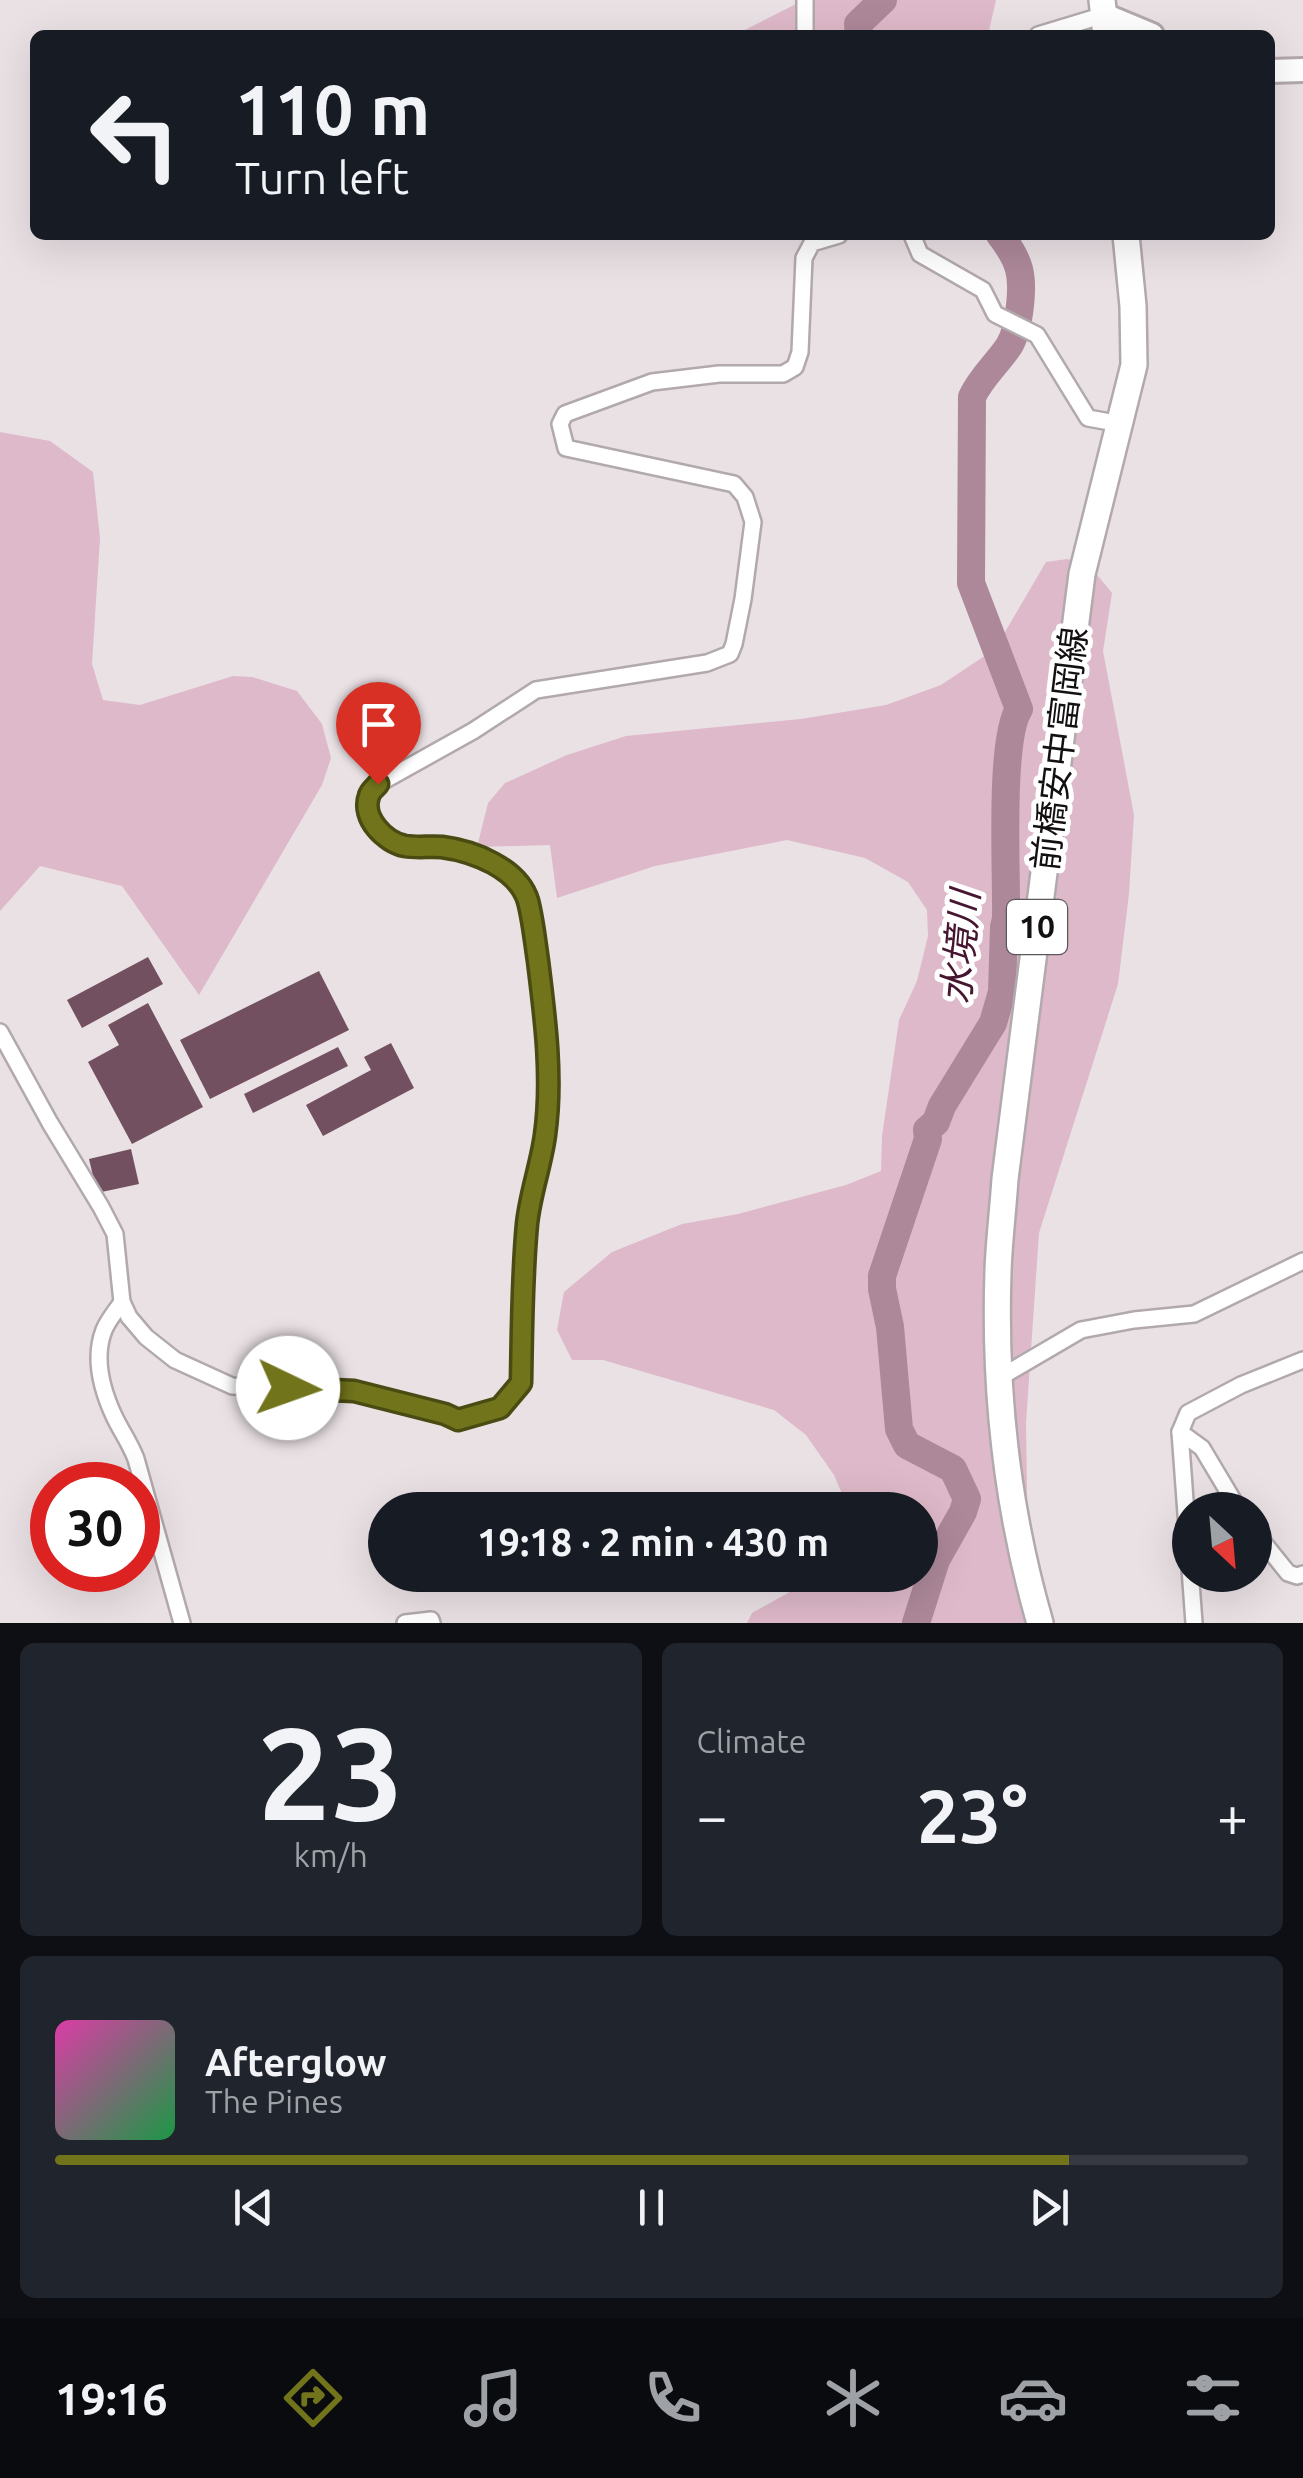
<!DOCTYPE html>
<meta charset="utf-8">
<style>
:root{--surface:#171b24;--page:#20242c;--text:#f1f3f6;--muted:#9ea1a6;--line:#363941;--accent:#71741b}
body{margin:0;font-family:Ubuntu,"Noto Sans JP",sans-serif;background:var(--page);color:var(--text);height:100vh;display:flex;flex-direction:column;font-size:38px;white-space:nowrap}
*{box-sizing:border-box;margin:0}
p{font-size:32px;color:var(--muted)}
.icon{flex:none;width:55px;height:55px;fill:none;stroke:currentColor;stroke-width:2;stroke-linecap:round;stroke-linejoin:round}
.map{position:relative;height:1623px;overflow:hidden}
.sheet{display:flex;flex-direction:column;gap:20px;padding:20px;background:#0d0f14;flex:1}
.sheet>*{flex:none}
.hud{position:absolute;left:30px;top:30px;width:1245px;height:210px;border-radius:15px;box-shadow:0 10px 40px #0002;background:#171b24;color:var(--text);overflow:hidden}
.needle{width:65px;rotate:154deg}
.fabs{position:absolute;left:1172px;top:1492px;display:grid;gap:20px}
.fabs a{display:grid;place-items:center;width:100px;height:100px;border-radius:50%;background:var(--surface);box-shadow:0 10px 40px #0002;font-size:50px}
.speed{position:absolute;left:30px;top:1462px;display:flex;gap:20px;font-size:50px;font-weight:700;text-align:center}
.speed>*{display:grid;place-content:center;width:130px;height:130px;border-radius:50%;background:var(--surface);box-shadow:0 10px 40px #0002;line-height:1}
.speed .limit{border:15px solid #d22;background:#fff;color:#111}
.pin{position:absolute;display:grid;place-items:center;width:85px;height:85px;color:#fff;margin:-102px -42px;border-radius:50% 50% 50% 0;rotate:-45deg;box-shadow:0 0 10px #0007}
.pin .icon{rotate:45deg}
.me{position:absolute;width:110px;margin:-55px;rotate:93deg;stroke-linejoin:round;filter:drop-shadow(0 0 8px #0008)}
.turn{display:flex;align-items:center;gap:35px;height:210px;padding:0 40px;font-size:45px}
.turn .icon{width:130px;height:130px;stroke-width:2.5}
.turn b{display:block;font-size:70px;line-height:85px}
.big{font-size:75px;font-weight:700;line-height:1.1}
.sheet .tile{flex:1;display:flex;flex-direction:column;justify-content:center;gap:15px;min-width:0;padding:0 35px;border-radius:15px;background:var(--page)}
.sheet .dial{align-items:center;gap:0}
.dial b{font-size:130px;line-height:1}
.song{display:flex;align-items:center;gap:30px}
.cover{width:120px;height:120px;border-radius:15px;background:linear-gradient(135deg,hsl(320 70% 55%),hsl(140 70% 35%))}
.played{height:10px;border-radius:5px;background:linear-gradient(90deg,var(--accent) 85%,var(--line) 85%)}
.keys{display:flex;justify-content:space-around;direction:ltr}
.heat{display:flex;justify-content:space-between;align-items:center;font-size:55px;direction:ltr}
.sheet .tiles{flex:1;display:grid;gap:20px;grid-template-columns:1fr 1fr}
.tile:last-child{grid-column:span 2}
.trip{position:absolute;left:368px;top:1492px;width:570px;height:100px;border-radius:50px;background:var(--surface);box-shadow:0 10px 40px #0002;font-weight:700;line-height:100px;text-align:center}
.menu{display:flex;height:160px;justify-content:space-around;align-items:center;background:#090b0e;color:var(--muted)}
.menu .icon{width:70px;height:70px}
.menu .current{color:var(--accent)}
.menu b{font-size:45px;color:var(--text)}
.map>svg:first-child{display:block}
.green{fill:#deb9c9}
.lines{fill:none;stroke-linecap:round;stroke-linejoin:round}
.river{stroke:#ad8899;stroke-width:28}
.building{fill:#725060}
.street-casing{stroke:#b2a9ad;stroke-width:20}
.secondary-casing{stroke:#b2a9ad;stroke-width:28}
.primary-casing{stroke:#b2a9ad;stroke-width:30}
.street{stroke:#fff;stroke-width:15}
.secondary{stroke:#fff;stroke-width:22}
.primary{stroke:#fff;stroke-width:25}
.route-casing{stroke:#494b12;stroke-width:25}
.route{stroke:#71741b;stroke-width:18}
.labels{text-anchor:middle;stroke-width:10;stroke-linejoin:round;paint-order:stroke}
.shield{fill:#fff;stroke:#5a5859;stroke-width:2.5}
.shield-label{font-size:32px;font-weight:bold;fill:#131012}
.street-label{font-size:35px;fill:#131012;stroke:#fff}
.water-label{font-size:38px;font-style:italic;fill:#461630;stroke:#fff}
</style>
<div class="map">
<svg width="1303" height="1623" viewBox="0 0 1303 1623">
<rect width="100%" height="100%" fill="#eae1e5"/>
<g class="green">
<path d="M798 0H996L988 35H735L794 5Z"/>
<path d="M0 432 50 441 93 472 100 538 92 664 103 700 140 705 233 676 252 677 297 691 322 724 331 758 322 785 199 995 122 886 40 866 0 911Z"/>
<path d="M1067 559 1090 566 1112 593 1103 651 1134 815 1129 894 1118 984 1039 1233 1026 1423 1029 1623H747L752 1613 820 1575H920V1510H849L834 1475 806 1435 774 1410 603 1360H572L557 1330 564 1292 612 1252 682 1224 738 1214 846 1185 881 1171 882 1136 899 1020 917 981 928 936 927 910 908 882 865 858 787 840 655 866 557 898 550 845 477 847 488 803 505 783 567 755 626 736 801 719 886 705 941 685 995 649 1046 562Z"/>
</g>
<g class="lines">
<g class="river">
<path d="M859 35 858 24 883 0"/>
<path d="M916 1623 936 1560 963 1512 967 1499 953 1469 907 1445 899 1429 890 1327 882 1289V1276L928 1139 927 1130 936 1122 942 1106 993 1023 1002 992 1004 927 1006 919C1007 875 999 741 1019 709L971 583 972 397C981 377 997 364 1009 346 1019 330 1024 288 1019 269 1016 258 1007 244 1000 235"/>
</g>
</g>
<g class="building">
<path d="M148 957 163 984 82 1028 67 1000Z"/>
<path d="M319 971 349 1030 210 1099 180 1040Z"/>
<path d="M148 1003 203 1107 132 1144 88 1062 119 1045 108 1025Z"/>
<path d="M391 1043 414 1088 323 1136 306 1105 371 1070 364 1057Z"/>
<path d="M338 1047 348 1066 253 1113 244 1094Z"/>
<path d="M131 1149 139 1184 97 1193 89 1159Z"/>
</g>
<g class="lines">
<defs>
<g id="street">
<path d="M805 0V35"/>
<path d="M1038 35 1104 15"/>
<path d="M912 235 920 254 983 290 995 314 1037 335 1088 418 1121 424"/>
<path d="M0 1032 50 1123 101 1207 115 1234 122 1302 129 1317 146 1337 175 1360 232 1386 354 1391 445 1414 458 1420 500 1408 521 1383C522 1330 522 1277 527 1224 531 1194 541 1165 545 1135 553 1073 544 1007 536 946 533 929 533 909 525 894 512 866 472 851 443 847 403 843 369 850 368 796L378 784 473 731 536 690 707 663 730 654 734 644 743 599 753 522 745 497 734 484 566 448 560 424 565 414 652 382 719 374H783L795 367 800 352 804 258 812 243 839 235"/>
<path d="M122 1302C116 1311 108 1320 104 1330 93 1358 102 1390 114 1416 121 1431 130 1443 136 1459L182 1623"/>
<path d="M999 1378 1081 1330 1134 1320 1194 1314 1303 1261"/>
<path d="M1180 1432 1202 1448 1239 1510"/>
<path d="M1255 1532 1288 1573 1297 1576 1303 1574"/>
<path d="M405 1623 431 1620 432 1623"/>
<path d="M1194 1623 1180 1432 1188 1413 1241 1385 1303 1360"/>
</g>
<g id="secondary">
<path d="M1104 15 1152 35"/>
<path d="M1270 71 1303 70"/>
</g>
<g id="primary">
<path d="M1102 0 1106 35"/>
<path d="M1040 1623C1007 1509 994 1390 998 1271 999 1241 1003 1210 1005 1179L1082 574 1134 365 1133 306 1126 235"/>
</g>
</defs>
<use href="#street" class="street-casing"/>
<use href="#secondary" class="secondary-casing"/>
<use href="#primary" class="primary-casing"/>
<use href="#street" class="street"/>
<use href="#secondary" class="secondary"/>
<use href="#primary" class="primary"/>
</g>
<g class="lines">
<defs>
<path id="route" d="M288 1388 354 1391 445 1414 458 1420 500 1408 521 1383C522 1330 522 1277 527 1224 530 1194 541 1165 545 1135 553 1078 545 1017 538 961 535 941 533 920 528 901 518 868 473 851 442 847 430 846 417 848 405 846 385 842 361 818 369 796 370 791 375 788 378 784"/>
</defs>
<use href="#route" class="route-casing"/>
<use href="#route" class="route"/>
</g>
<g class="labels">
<rect class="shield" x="1007" y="900" width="60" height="54" rx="8"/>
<g class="shield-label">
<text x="1037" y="938">10</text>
</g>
<g class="street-label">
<text transform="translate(1060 749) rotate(-83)" y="12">前橋安中富岡線</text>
</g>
<g class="water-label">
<text transform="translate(961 947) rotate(-85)" y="13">水境川</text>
</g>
</g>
</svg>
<div class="fabs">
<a><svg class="needle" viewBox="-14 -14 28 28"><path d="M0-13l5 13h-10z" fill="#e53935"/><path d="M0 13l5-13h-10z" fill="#9ea1a6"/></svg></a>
</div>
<div class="speed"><div class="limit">30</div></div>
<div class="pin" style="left:378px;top:784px;background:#d93025"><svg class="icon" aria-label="arrive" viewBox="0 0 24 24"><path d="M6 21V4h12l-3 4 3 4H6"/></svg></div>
<svg class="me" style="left:288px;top:1388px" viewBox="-20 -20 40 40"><circle r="19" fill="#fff"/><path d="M0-13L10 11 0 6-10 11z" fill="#71741b"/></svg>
<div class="trip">19:18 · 2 min · 430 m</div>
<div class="hud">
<div class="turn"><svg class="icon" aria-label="left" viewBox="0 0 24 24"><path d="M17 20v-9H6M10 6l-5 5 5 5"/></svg><div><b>110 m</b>Turn left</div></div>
</div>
</div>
<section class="sheet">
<div class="tiles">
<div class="tile dial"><b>23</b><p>km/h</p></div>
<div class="tile"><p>Climate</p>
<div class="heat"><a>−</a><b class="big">23°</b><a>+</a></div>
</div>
<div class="tile">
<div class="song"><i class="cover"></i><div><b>Afterglow</b><p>The Pines</p></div></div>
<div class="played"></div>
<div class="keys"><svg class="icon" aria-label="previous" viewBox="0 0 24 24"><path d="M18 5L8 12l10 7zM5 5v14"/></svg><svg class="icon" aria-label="pause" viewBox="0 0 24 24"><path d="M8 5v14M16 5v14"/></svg><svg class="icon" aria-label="next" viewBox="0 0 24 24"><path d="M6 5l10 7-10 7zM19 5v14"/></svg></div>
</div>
</div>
</section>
<nav class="menu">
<b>19:16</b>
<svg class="icon current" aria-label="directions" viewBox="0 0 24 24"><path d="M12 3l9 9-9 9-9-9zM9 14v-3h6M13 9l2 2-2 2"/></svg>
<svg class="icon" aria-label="music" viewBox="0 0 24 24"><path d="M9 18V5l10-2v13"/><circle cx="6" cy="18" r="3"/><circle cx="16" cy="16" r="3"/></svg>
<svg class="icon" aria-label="phone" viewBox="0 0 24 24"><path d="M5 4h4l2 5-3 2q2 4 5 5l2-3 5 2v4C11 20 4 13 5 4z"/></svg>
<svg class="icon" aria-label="climate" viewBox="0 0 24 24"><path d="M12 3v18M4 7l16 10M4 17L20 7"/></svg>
<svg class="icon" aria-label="car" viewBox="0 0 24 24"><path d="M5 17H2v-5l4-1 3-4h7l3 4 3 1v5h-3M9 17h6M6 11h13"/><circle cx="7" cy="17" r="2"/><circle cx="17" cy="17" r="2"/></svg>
<svg class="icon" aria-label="filters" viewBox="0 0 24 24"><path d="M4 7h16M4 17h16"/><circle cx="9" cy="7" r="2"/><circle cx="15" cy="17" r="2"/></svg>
</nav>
